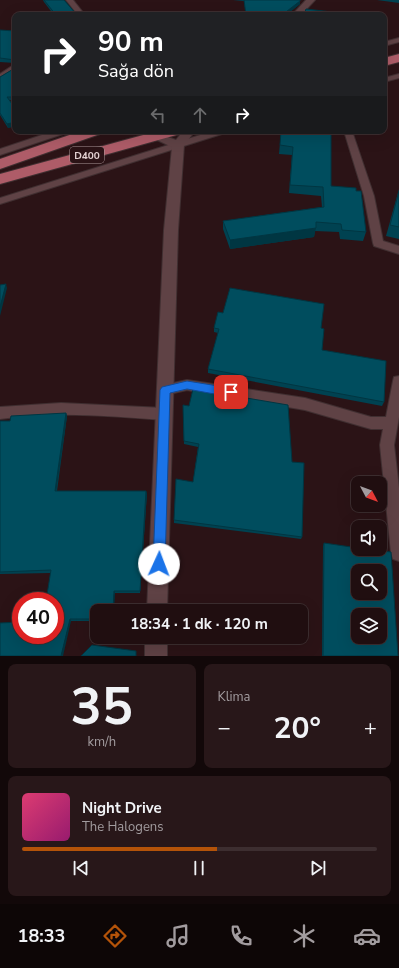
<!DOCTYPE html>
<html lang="tr">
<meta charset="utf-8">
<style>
:root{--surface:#200e10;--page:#281719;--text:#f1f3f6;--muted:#a29c9f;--line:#3d2e30;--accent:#b45309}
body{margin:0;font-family:"Nunito Sans",sans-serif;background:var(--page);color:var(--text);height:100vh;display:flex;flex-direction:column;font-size:15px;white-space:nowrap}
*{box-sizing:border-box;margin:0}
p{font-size:13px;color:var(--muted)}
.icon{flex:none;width:22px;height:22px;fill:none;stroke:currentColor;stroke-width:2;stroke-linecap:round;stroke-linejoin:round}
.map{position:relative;height:656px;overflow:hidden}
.sheet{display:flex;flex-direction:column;gap:8px;padding:8px;background:#120809;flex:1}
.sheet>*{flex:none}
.banner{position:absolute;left:12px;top:12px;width:375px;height:122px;border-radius:8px;box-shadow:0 4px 16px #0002,0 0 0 1px var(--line);background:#202124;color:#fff;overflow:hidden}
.needle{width:26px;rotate:131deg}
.buttons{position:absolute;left:351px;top:476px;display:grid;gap:8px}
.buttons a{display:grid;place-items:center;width:36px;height:36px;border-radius:8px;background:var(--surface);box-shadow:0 4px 16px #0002,0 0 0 1px var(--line);font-size:20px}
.speed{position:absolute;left:12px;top:592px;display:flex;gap:8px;font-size:20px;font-weight:700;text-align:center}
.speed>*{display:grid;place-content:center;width:52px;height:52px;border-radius:50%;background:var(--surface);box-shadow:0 4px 16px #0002,0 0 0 1px var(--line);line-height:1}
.speed .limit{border:6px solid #d22;background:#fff;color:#111}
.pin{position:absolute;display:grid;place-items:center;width:34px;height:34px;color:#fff;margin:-17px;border-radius:8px;box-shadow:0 2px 6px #0006}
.me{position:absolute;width:44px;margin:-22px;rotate:2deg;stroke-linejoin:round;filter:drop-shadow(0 0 3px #0008)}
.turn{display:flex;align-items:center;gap:14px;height:84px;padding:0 20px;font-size:18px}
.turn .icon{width:52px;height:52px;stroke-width:2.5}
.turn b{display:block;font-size:28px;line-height:34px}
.lanes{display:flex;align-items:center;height:38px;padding:0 20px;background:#0003;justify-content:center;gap:20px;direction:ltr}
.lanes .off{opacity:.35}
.big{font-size:30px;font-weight:700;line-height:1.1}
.sheet .tile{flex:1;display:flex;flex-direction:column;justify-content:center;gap:6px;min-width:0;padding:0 14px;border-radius:8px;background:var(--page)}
.sheet .dial{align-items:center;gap:0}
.dial b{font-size:52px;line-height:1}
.song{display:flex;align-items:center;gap:12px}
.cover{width:48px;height:48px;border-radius:6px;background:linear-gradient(135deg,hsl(340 70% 55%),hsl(320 70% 35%))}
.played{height:4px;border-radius:2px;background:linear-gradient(90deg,var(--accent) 55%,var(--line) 55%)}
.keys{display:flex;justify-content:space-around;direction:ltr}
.heat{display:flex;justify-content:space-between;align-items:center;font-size:22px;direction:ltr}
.sheet .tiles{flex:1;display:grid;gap:8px;grid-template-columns:1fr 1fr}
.tile:last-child{grid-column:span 2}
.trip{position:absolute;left:90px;top:604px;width:218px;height:40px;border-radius:8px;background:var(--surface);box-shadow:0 4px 16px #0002,0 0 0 1px var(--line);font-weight:700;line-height:40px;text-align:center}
.tabs{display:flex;height:64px;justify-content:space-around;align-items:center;background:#0d0606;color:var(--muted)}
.tabs .icon{width:28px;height:28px}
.tabs .active{color:var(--accent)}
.tabs b{font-size:18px;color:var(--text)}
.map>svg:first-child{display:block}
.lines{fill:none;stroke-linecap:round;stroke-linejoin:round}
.minor-casing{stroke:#402f31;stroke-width:2}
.tertiary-casing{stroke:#402f31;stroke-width:2}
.trunk-casing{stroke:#402f31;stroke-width:2}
.minor{fill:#5f4245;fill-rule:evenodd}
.tertiary{fill:#5f4245;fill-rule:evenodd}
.trunk{fill:#ae5c68;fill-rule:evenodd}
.wall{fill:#004251}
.shaded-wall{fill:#003642}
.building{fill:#004d5e;stroke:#003642;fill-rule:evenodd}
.route{fill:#1a73e8;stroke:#114b97}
.labels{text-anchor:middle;stroke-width:4;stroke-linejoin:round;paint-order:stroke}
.shield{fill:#2b1316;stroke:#ac999a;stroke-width:1}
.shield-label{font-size:10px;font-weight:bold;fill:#e4d2d3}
</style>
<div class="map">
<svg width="399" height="656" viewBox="0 0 399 656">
<rect width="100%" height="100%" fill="#2b1316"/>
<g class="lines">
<defs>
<g id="minor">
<path d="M66 0H73L85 15H78Z"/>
<path d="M399 38V42L384 46V42Z"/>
<path d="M12 66H15V71L0 79V74Z"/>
<path d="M399 74V78L384 82V78Z"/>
<path d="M54 131H67L66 133 0 155V149Z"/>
<path d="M213 131H226L225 133 0 204V198Z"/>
<path d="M344 131H352L374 196 383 241 399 246V254L374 246 373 243 364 196Z"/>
<path d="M399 376V417L394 445 399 488V561L393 559 391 553 380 445 383 429H371L305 410 187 390 165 395 160 394 159 390 160 386 187 380 305 398 371 417H386L393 381 394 377Z"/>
<path d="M61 403 164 408 169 410 171 414 169 418 164 420C109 416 55 411 0 419V407Z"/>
</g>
<g id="tertiary">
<path d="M306 0H315L301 15H292Z"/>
<path d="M183 131H195L184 145 178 230 167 611H147L164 230 172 147 153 138 151 136 157 133 176 140Z"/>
<rect x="145" y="637" width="22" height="19"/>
</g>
<g id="trunk">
<path d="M399 54V62L384 66V58Z"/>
<path d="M81 131H102L100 134 0 169V159Z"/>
<path d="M158 131H182L180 134 0 184V174Z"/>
</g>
</defs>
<use href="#minor" class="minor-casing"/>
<use href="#tertiary" class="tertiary-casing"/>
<use href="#trunk" class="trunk-casing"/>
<use href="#minor" class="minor"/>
<use href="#tertiary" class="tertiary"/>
<use href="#trunk" class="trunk"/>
</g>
<g class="wall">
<path d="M43 0H64L77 15H54L44 2Z"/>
<path d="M233 0H300V4L286 15H246L244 1Z"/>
<path d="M377 0H399V3Z"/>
<path d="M0 30 15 31V63L0 62Z"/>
<path d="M15 68V100H10L15 108V126L8 128 0 115V77Z"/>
<path d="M281 131 331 186 366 232 363 241 340 239 339 232 315 231 314 237 230 249 223 229V221L322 207 321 196 289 193 292 155 279 154Z"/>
<path d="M399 189V239L386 236Z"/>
<path d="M214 328H321L322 350 384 402 382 406 208 373V369L218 333 214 332Z"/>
<path d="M183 405 292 462 302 537 301 539 174 523V520L193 482 198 447 184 444Z"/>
<path d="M66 413 67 416 57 491 147 493 140 593H115L97 611V621H71L55 635 50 573 0 574V421H10Z"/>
<path d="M324 543 398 656H322L323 546Z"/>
</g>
<g class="shaded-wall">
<path d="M300 1V4L286 15H282Z"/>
<path d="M15 122V126L8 128 7 124Z"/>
<path d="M316 228 314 237 230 249V240Z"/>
<path d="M6 284 7 288 0 316V307Z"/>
<path d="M66 413 67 416 56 493 55 491Z"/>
<path d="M146 491 147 493 140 593V591Z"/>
<path d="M114 591 115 593 114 611H113Z"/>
<path d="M70 619 71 621 63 656H61Z"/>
</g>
<g class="building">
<path d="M44 0H64L77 15H56Z"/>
<path d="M244 0H300V1L282 15H246Z"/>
<path d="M306 9 358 15H304Z"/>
<path d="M0 30 15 31V60L0 58Z"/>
<path d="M15 68V97H7L15 108V122L7 124 0 113V77Z"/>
<path d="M281 131H331V186L356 188V191H361L366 232 342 230 341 224 316 222V228L230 240 223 221 324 207 323 187 290 185 293 147 280 145Z"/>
<path d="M399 191V227L390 225Z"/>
<path d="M6 284 0 307V285Z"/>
<path d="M230 288 324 304 321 328 324 329 322 350 386 361 384 402 208 369 219 329 214 328 218 312 223 313Z"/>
<path d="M193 389 288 405 292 462 304 463 302 537 174 520 176 479 193 482 199 444 184 441 183 405 189 406Z"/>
<path d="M66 413 55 491H146L140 591H114L113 611H97V619H70L61 656H0V623L21 622V635H55V601H46L51 570 0 572V421H10L11 416Z"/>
<path d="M324 543 358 548V549H367L391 552 398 656H323ZM358 571H380V593H358ZM358 615H380V637H358Z"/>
<path d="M92 645 136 651V656H81Z"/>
</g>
<path class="route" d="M187 381 231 388 234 389 236 392 234 395 231 397 187 389 170 393 165 564 163 568 159 570 155 568 153 564 160 390 162 387Z"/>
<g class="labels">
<rect class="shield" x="70" y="147" width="34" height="16" rx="3"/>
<g class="shield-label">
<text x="87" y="159">D400</text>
</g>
</g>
</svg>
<div class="buttons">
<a><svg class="needle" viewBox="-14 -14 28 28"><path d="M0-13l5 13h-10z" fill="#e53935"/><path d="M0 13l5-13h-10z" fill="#a29c9f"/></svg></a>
<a><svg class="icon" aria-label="sound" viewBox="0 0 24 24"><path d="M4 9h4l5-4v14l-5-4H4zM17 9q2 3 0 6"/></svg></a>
<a><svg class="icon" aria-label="search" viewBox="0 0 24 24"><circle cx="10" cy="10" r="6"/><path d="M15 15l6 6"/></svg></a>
<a><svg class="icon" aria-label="layers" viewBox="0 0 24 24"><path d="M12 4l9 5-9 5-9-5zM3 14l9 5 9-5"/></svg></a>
</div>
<div class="speed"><div class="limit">40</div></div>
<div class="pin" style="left:231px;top:392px;background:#d93025"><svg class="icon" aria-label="arrive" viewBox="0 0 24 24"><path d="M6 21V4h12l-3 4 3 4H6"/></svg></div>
<svg class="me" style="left:159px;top:564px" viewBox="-20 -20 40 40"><circle r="19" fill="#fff"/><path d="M0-13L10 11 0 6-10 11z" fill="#1a73e8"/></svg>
<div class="trip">18:34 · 1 dk · 120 m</div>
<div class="banner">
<div class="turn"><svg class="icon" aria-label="right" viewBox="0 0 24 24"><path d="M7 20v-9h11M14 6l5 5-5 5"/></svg><div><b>90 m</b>Sağa dön</div></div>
<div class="lanes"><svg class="icon off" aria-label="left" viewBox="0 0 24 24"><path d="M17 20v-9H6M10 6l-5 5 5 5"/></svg><svg class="icon off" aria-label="ahead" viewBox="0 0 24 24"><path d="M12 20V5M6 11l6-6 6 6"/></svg><svg class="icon" aria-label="right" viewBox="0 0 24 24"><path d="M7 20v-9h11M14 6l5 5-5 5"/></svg></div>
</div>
</div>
<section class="sheet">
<div class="tiles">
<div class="tile dial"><b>35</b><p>km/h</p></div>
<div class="tile"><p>Klima</p>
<div class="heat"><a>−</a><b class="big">20°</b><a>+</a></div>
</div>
<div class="tile">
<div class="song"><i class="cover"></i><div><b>Night Drive</b><p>The Halogens</p></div></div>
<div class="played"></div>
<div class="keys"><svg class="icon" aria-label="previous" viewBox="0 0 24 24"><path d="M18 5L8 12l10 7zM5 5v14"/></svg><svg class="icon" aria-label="pause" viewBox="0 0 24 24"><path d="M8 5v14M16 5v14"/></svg><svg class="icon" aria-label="next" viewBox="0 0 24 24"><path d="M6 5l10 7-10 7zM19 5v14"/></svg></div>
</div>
</div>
</section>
<nav class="tabs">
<b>18:33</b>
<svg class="icon active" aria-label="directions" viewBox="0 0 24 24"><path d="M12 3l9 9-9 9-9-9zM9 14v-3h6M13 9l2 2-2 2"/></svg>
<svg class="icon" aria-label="music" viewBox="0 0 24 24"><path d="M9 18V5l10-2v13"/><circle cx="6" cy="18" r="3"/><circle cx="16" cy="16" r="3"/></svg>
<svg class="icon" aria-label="phone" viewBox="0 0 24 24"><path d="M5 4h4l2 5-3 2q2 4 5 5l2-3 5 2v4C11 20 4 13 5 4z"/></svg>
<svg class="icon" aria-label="climate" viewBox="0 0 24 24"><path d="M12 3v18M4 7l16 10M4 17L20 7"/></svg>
<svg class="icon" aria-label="car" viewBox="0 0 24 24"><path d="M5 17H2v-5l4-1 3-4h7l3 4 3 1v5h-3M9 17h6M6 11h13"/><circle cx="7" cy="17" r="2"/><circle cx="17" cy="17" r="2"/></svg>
</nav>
